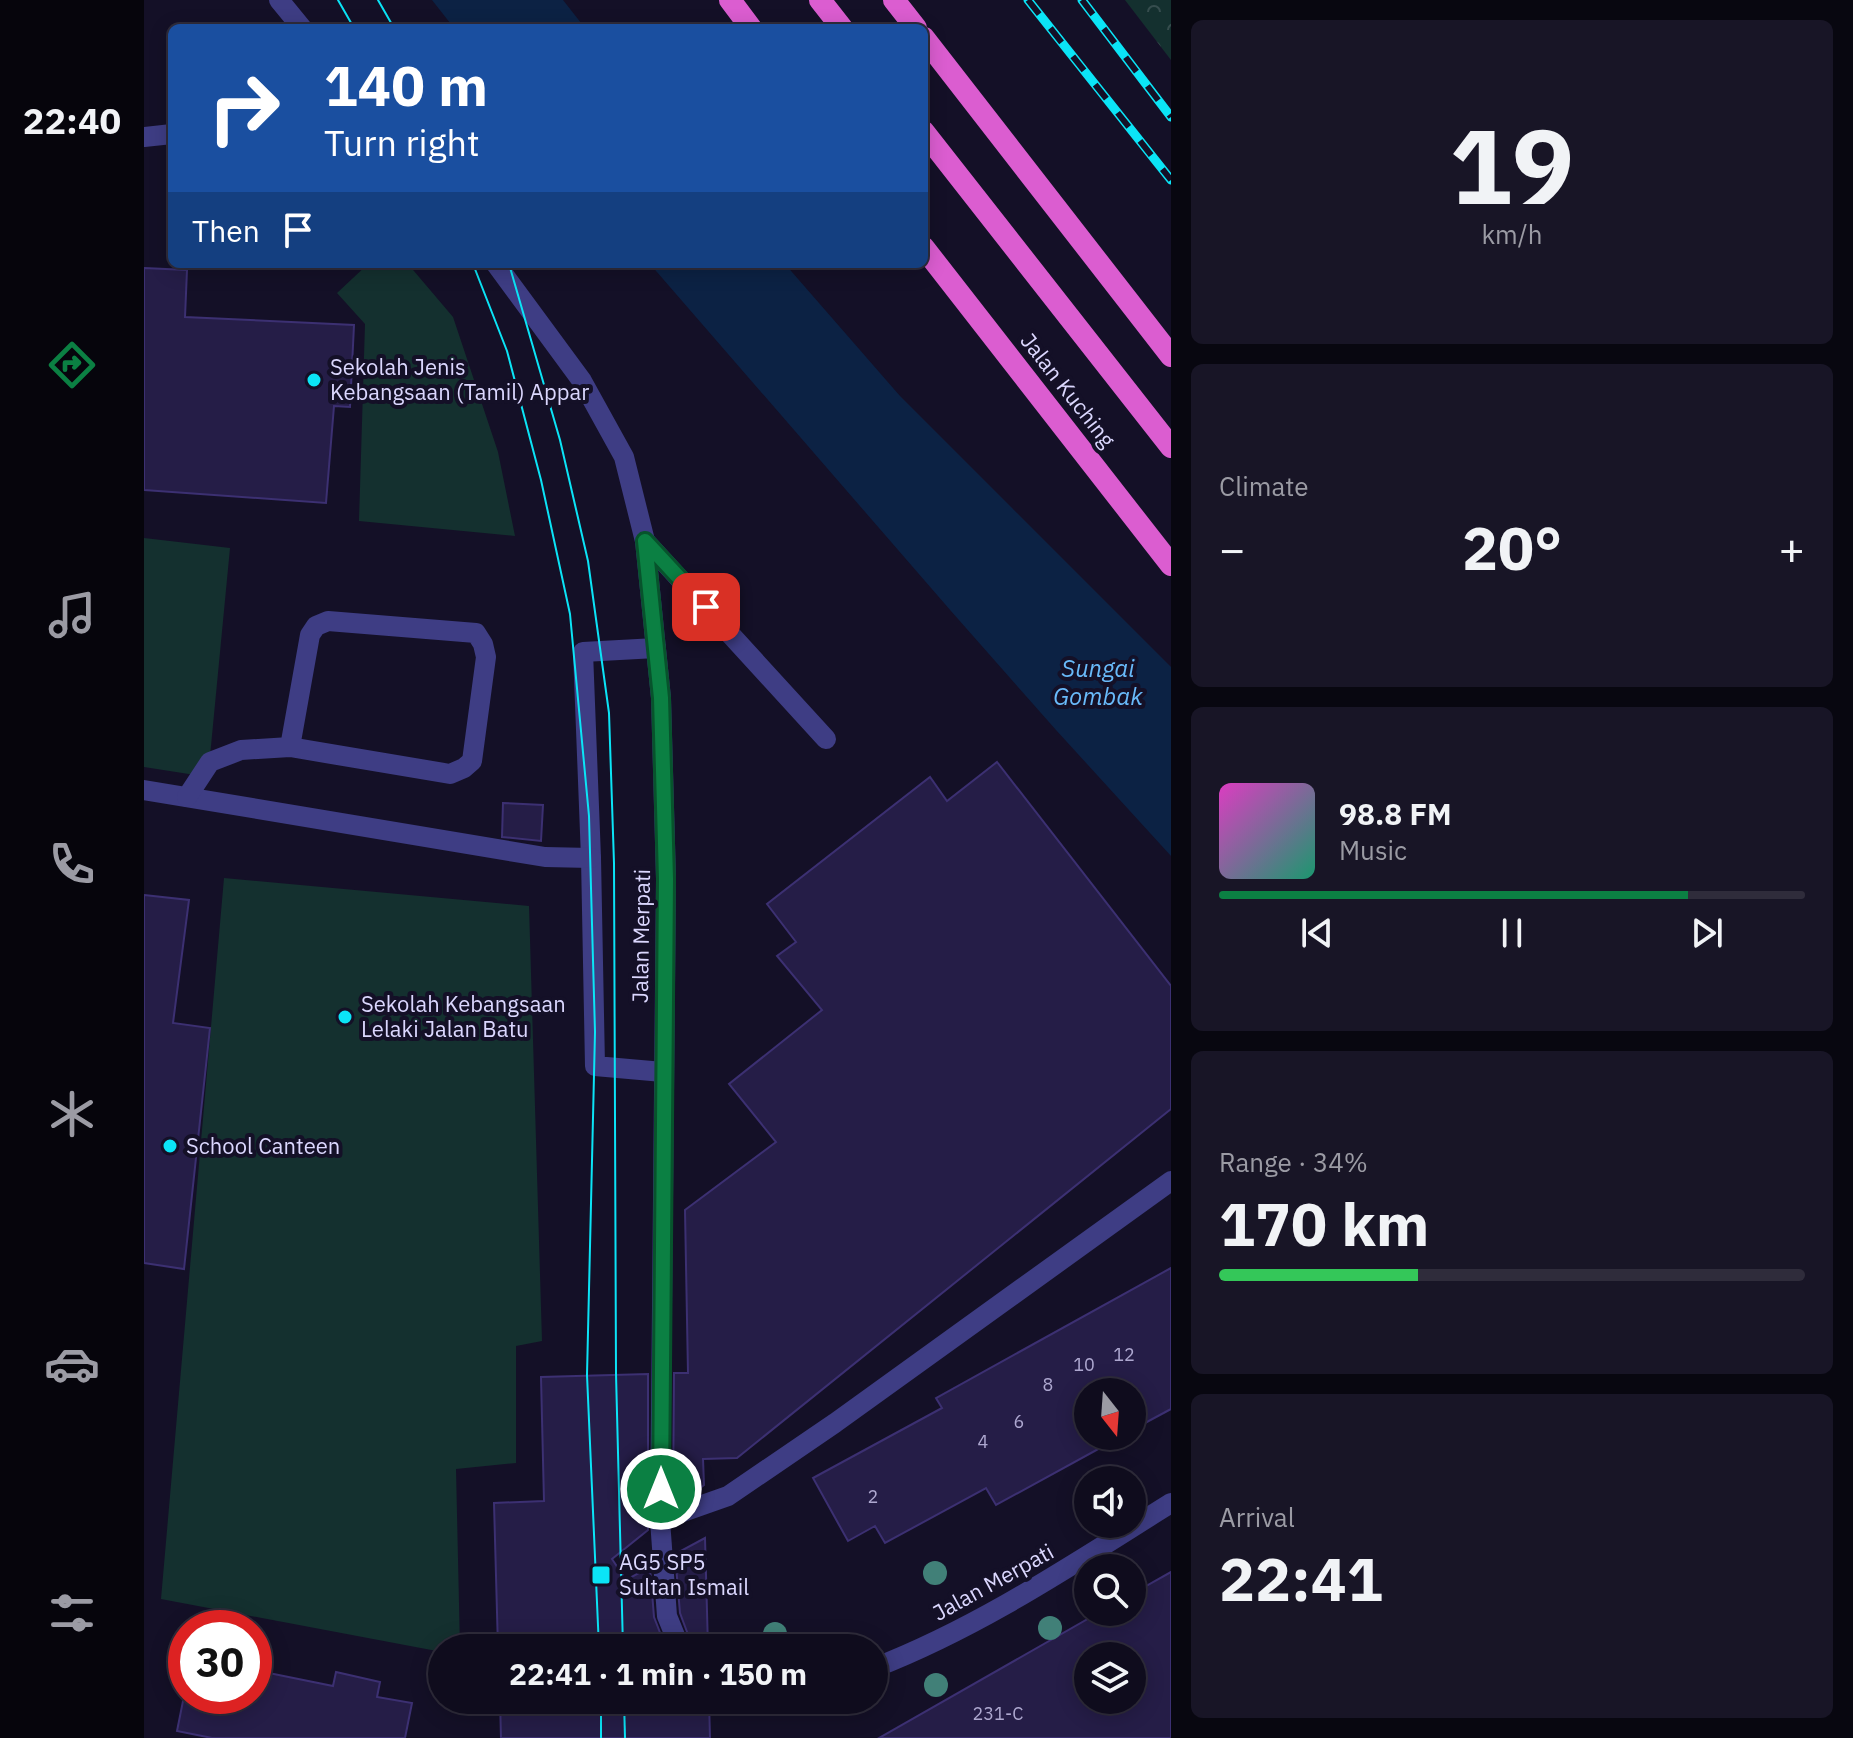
<!DOCTYPE html>
<meta charset="utf-8">
<style>
:root{--surface:#0f0c1d;--page:#181526;--text:#f1f3f6;--muted:#9b9ba4;--line:#2f2c3b;--accent:#0b8043}
body{margin:0;font-family:"IBM Plex Sans",sans-serif;background:var(--page);color:var(--text);height:100vh;display:flex;flex-direction:column;font-size:30px;white-space:nowrap}
*{box-sizing:border-box;margin:0}
p{font-size:26px;color:var(--muted)}
.icon{flex:none;width:44px;height:44px;fill:none;stroke:currentColor;stroke-width:2;stroke-linecap:round;stroke-linejoin:round}
.map{position:relative;flex:1;overflow:hidden}
.panel{display:flex;flex-direction:column;gap:20px;padding:20px;background:#080710;width:682px}
.panel>*{flex:none}
.guide{position:absolute;left:24px;top:24px;width:760px;height:244px;border-radius:12px;box-shadow:0 4px 20px #0003,0 0 0 2px var(--line);background:#1a4fa0;color:#fff;overflow:hidden}
.needle{width:52px;rotate:163deg}
.buttons{position:absolute;left:930px;top:1378px;display:grid;gap:16px}
.buttons a{display:grid;place-items:center;width:72px;height:72px;border-radius:50%;background:var(--surface);box-shadow:0 4px 20px #0003,0 0 0 2px var(--line);font-size:40px}
.speed{position:absolute;left:24px;top:1610px;display:flex;gap:16px;font-size:40px;font-weight:700;text-align:center}
.speed>*{display:grid;place-content:center;width:104px;height:104px;border-radius:50%;background:var(--surface);box-shadow:0 4px 20px #0003,0 0 0 2px var(--line);line-height:1}
.speed .limit{border:12px solid #d22;background:#fff;color:#111}
.pin{position:absolute;display:grid;place-items:center;width:68px;height:68px;color:#fff;margin:-34px;border-radius:16px;box-shadow:0 4px 12px #0006}
.me{position:absolute;width:88px;margin:-44px;rotate:0deg;stroke-linejoin:round;filter:drop-shadow(0 0 6px #0008)}
.turn{display:flex;align-items:center;gap:28px;height:168px;padding:0 24px;font-size:36px}
.turn .icon{width:104px;height:104px;stroke-width:2.5}
.turn b{display:block;font-size:56px;line-height:68px}
.then{display:flex;align-items:center;height:76px;padding:0 24px;background:#0003;gap:16px;font-size:30px}
.big{font-size:60px;font-weight:700;line-height:1.1}
.panel .tile{flex:1;display:flex;flex-direction:column;justify-content:center;gap:12px;min-width:0;padding:0 28px;border-radius:12px;background:var(--page)}
.panel .dial{align-items:center;gap:0}
.dial b{font-size:104px;line-height:1}
.song{display:flex;align-items:center;gap:24px}
.cover{width:96px;height:96px;border-radius:12px;background:linear-gradient(135deg,hsl(310 70% 55%),hsl(160 70% 35%))}
.played{height:8px;border-radius:4px;background:linear-gradient(90deg,var(--accent) 80%,var(--line) 80%)}
.keys{display:flex;justify-content:space-around;direction:ltr}
.heat{display:flex;justify-content:space-between;align-items:center;font-size:44px;direction:ltr}
.charge{height:12px;border-radius:6px;background:linear-gradient(90deg,#34c759 34%,var(--line) 0)}
.trip{position:absolute;left:284px;top:1634px;width:460px;height:80px;border-radius:40px;background:var(--surface);box-shadow:0 4px 20px #0003,0 0 0 2px var(--line);font-weight:700;line-height:80px;text-align:center}
main{display:flex;flex:1;min-height:0}
.dock{display:flex;flex-direction:column;width:144px;justify-content:space-around;align-items:center;background:#06050c;color:var(--muted)}
.dock .icon{width:56px;height:56px}
.dock .active{color:var(--accent)}
.dock b{font-size:36px;color:var(--text)}
.map>svg:first-child{display:block}
.forest{fill:url(#forest-crowns)}
.pitch{fill:#14302f}
.water{fill:#0c2244}
.building{fill:#251d47;stroke:#3c3072;stroke-width:2;fill-rule:evenodd}
.lines{fill:none;stroke-linecap:round;stroke-linejoin:round}
.service{stroke:#3e3d84;stroke-width:20}
.minor{stroke:#3e3d84;stroke-width:20}
.trunk{stroke:#db5dd0;stroke-width:22}
.tram{stroke:#0be4f6;stroke-width:2}
.rail-casing{stroke:#0be4f6;stroke-width:9}
.rail{stroke:#141027;stroke-width:6;stroke-dasharray:18;stroke-linecap:butt}
.tree{fill:#418078}
.route-casing{stroke:#07532c;stroke-width:20}
.route{stroke:#0b8043;stroke-width:14}
.poi-dot{fill:#0be4f6;stroke:#141027;stroke-width:3}
.labels{text-anchor:middle;stroke-width:8;stroke-linejoin:round;paint-order:stroke}
.number-label{font-size:18px;fill:#aea8d0}
.poi-label{font-size:22px;fill:#dbd7fe;stroke:#141027;text-anchor:start}
.street-label{font-size:22px;fill:#dbd7fe;stroke:#141027}
.water-label{font-size:24px;font-style:italic;fill:#69bafa;stroke:#141027}
</style>
<main>
<nav class="dock">
<b>22:40</b>
<svg class="icon active" aria-label="directions" viewBox="0 0 24 24"><path d="M12 3l9 9-9 9-9-9zM9 14v-3h6M13 9l2 2-2 2"/></svg>
<svg class="icon" aria-label="music" viewBox="0 0 24 24"><path d="M9 18V5l10-2v13"/><circle cx="6" cy="18" r="3"/><circle cx="16" cy="16" r="3"/></svg>
<svg class="icon" aria-label="phone" viewBox="0 0 24 24"><path d="M5 4h4l2 5-3 2q2 4 5 5l2-3 5 2v4C11 20 4 13 5 4z"/></svg>
<svg class="icon" aria-label="climate" viewBox="0 0 24 24"><path d="M12 3v18M4 7l16 10M4 17L20 7"/></svg>
<svg class="icon" aria-label="car" viewBox="0 0 24 24"><path d="M5 17H2v-5l4-1 3-4h7l3 4 3 1v5h-3M9 17h6M6 11h13"/><circle cx="7" cy="17" r="2"/><circle cx="17" cy="17" r="2"/></svg>
<svg class="icon" aria-label="filters" viewBox="0 0 24 24"><path d="M4 7h16M4 17h16"/><circle cx="9" cy="7" r="2"/><circle cx="15" cy="17" r="2"/></svg>
</nav>
<div class="map">
<svg width="1027" height="1738" viewBox="0 0 1027 1738">
<defs>
<pattern id="forest-crowns" width="20" height="18" patternUnits="userSpaceOnUse" patternTransform="scale(2)"><rect width="20" height="18" fill="#14302f"/><path d="M2 6a3 3 0 1 1 6 0M12 15a3 3 0 1 1 6 0" fill="none" stroke="#364d4e"/></pattern>
</defs>
<rect width="100%" height="100%" fill="#141027"/>
<path class="forest" d="M981 0H1027V60Z"/>
<g class="pitch">
<path d="M224 264H264L309 317 354 452 371 536 215 521 221 324 193 293Z"/>
<path d="M0 538 86 548 64 777 0 767Z"/>
<path d="M80 878 385 906 398 1341 372 1346V1463L312 1469 316 1648H298V1652L17 1599Z"/>
</g>
<g class="water">
<path d="M288 0H419L441 28H310Z"/>
<path d="M506 264H641L756 396 1027 667V856L912 730 807 611Z"/>
</g>
<g class="building">
<path d="M0 268 43 270 41 317 210 325 206 407 190 406 182 503 0 490Z"/>
<path d="M853 762 1027 986V1109L593 1458 559 1459 560 1485 547 1495 529 1502 530 1373H544L541 1210 632 1142 585 1084 678 1010 633 956 652 942 623 904 786 777 803 801Z"/>
<path d="M359 803 399 805 397 841 358 837Z"/>
<path d="M0 895 45 900 29 1023 66 1028 40 1269 0 1263Z"/>
<path d="M1027 1268V1409L988 1430V1392H944V1436H978L852 1505 842 1488 741 1543 731 1526 704 1541 669 1478 798 1408 792 1398Z"/>
<path d="M504 1374V1530L468 1559 482 1580 506 1567 510 1617 522 1648H354L350 1503 400 1501 397 1377Z"/>
<path d="M561 1538 564 1648H549L536 1613 531 1554Z"/>
<path d="M1027 1572V1738H735L956 1612H988V1594ZM944 1656H988V1700H944Z"/>
<path d="M110 1670 189 1686 192 1672 236 1682 233 1697 268 1703 261 1738H68L33 1731 40 1696H110Z"/>
<path d="M356 1700H565L566 1738H357Z"/>
</g>
<g class="lines">
<g class="service">
<path d="M0 137 28 134"/>
<path d="M501 541 682 739"/>
<path d="M512 648 439 652 447 858 451 1066 519 1072"/>
<path d="M0 790 401 857 447 858"/>
<path d="M43 797 66 762 97 750 146 747 166 635 172 626 184 621 332 633 339 644 342 657 328 761 320 768 306 774 146 747"/>
<path d="M516 1520 584 1496 691 1423 1027 1181"/>
</g>
<g class="minor">
<path d="M135 0 158 28"/>
<path d="M352 264 438 381 480 457 501 541 517 698 522 879 516 1520 523 1616 536 1648"/>
<path d="M730 1668C836 1627 931 1563 1027 1503"/>
</g>
<g class="trunk">
<path d="M586 0 607 28"/>
<path d="M676 0 698 28"/>
<path d="M750 0 772 28"/>
<path d="M780 38 1027 356"/>
<path d="M780 132 1027 447"/>
<path d="M780 248 1027 565"/>
</g>
<g class="tram">
<path d="M194 0 210 28"/>
<path d="M234 0 250 28"/>
<path d="M329 264 363 351 397 480 426 614 445 816 451 1032 443 1375 455 1648"/>
<path d="M365 264 416 440 444 561 465 713 470 863 472 1374 479 1648"/>
<path d="M457 1700V1738"/>
<path d="M480 1700 481 1738"/>
</g>
<defs>
<g id="rail">
<path d="M884 0 1027 180"/>
<path d="M938 0 1027 117"/>
</g>
</defs>
<use href="#rail" class="rail-casing"/>
<use href="#rail" class="rail"/>
</g>
<g class="tree">
<circle cx="791" cy="1573" r="12"/>
<circle cx="906" cy="1628" r="12"/>
<circle cx="631" cy="1634" r="12"/>
<circle cx="792" cy="1685" r="12"/>
</g>
<g class="lines">
<defs>
<path id="route" d="M517 1489 522 879 517 698 501 541 562 607"/>
</defs>
<use href="#route" class="route-casing"/>
<use href="#route" class="route"/>
</g>
<g class="poi-dot">
<circle cx="170" cy="380" r="8"/>
<circle cx="201" cy="1017" r="8"/>
<circle cx="26" cy="1146" r="8"/>
<rect x="447" y="1565" width="20" height="20" rx="4"/>
</g>
<g class="labels">
<g class="number-label">
<text x="980" y="1361">12</text>
<text x="940" y="1371">10</text>
<text x="904" y="1391">8</text>
<text x="875" y="1428">6</text>
<text x="839" y="1448">4</text>
<text x="729" y="1503">2</text>
<text x="854" y="1720">231-C</text>
</g>
<g class="poi-label">
<text x="186" y="375">Sekolah Jenis<tspan x="186" dy="25">Kebangsaan (Tamil) Appar</tspan></text>
<text x="217" y="1012">Sekolah Kebangsaan<tspan x="217" dy="25">Lelaki Jalan Batu</tspan></text>
<text x="42" y="1154">School Canteen</text>
<text x="475" y="1570">AG5 SP5<tspan x="475" dy="25">Sultan Ismail</tspan></text>
</g>
<g class="street-label">
<text transform="translate(924 390) rotate(52)" y="8">Jalan Kuching</text>
<text transform="translate(497 936) rotate(-89)" y="8">Jalan Merpati</text>
<text transform="translate(849 1582) rotate(-29)" y="8">Jalan Merpati</text>
</g>
<g class="water-label">
<text x="954" y="677">Sungai<tspan x="954" dy="28">Gombak</tspan></text>
</g>
</g>
</svg>
<div class="buttons">
<a><svg class="needle" viewBox="-14 -14 28 28"><path d="M0-13l5 13h-10z" fill="#e53935"/><path d="M0 13l5-13h-10z" fill="#9b9ba4"/></svg></a>
<a><svg class="icon" aria-label="sound" viewBox="0 0 24 24"><path d="M4 9h4l5-4v14l-5-4H4zM17 9q2 3 0 6"/></svg></a>
<a><svg class="icon" aria-label="search" viewBox="0 0 24 24"><circle cx="10" cy="10" r="6"/><path d="M15 15l6 6"/></svg></a>
<a><svg class="icon" aria-label="layers" viewBox="0 0 24 24"><path d="M12 4l9 5-9 5-9-5zM3 14l9 5 9-5"/></svg></a>
</div>
<div class="speed"><div class="limit">30</div></div>
<div class="pin" style="left:562px;top:607px;background:#d93025"><svg class="icon" aria-label="arrive" viewBox="0 0 24 24"><path d="M6 21V4h12l-3 4 3 4H6"/></svg></div>
<svg class="me" style="left:517px;top:1489px" viewBox="-20 -20 40 40"><circle r="17" fill="#0b8043" stroke="#fff" stroke-width="3"/><path d="M0-11L8 9 0 5-8 9z" fill="#fff"/></svg>
<div class="trip">22:41 · 1 min · 150 m</div>
<div class="guide">
<div class="turn"><svg class="icon" aria-label="right" viewBox="0 0 24 24"><path d="M7 20v-9h11M14 6l5 5-5 5"/></svg><div><b>140 m</b>Turn right</div></div>
<div class="then">Then<svg class="icon" aria-label="arrive" viewBox="0 0 24 24"><path d="M6 21V4h12l-3 4 3 4H6"/></svg></div>
</div>
</div>
<section class="panel">
<div class="tile dial"><b>19</b><p>km/h</p></div>
<div class="tile"><p>Climate</p>
<div class="heat"><a>−</a><b class="big">20°</b><a>+</a></div>
</div>
<div class="tile">
<div class="song"><i class="cover"></i><div><b>98.8 FM</b><p>Music</p></div></div>
<div class="played"></div>
<div class="keys"><svg class="icon" aria-label="previous" viewBox="0 0 24 24"><path d="M18 5L8 12l10 7zM5 5v14"/></svg><svg class="icon" aria-label="pause" viewBox="0 0 24 24"><path d="M8 5v14M16 5v14"/></svg><svg class="icon" aria-label="next" viewBox="0 0 24 24"><path d="M6 5l10 7-10 7zM19 5v14"/></svg></div>
</div>
<div class="tile"><p>Range · 34%</p><b class="big">170 km</b><div class="charge"></div></div>
<div class="tile"><p>Arrival</p><b class="big">22:41</b></div>
</section>
</main>
